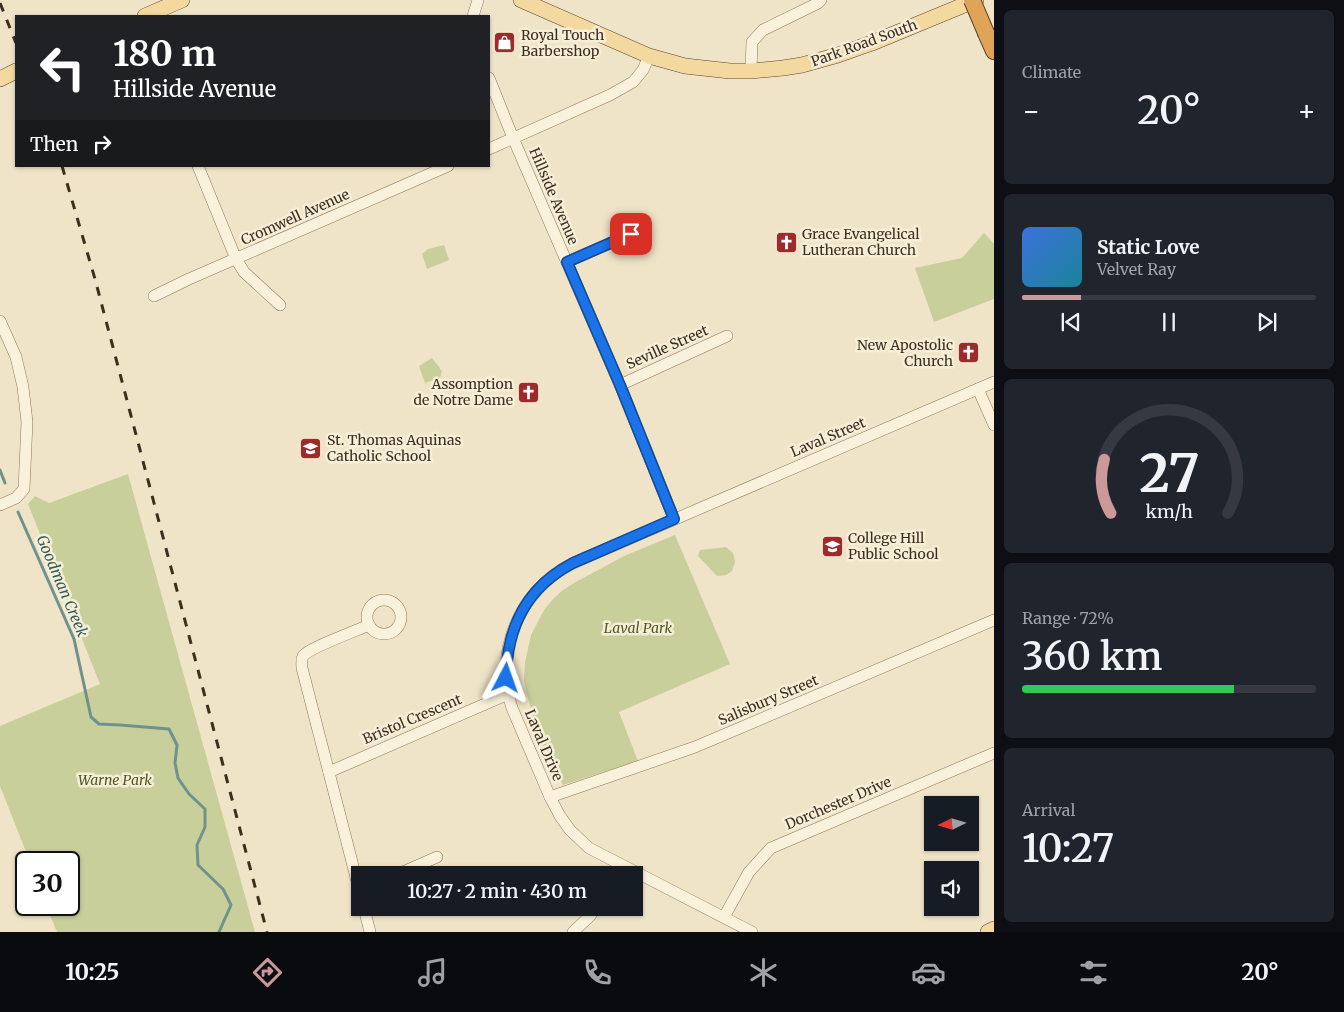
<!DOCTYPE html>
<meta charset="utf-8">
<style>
:root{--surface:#171b24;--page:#20242c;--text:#f1f3f6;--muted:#9ea1a6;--line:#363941;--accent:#cc999b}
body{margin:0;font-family:Merriweather,serif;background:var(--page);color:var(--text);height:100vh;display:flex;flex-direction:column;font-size:19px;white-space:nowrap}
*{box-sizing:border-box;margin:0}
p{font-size:16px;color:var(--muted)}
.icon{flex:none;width:28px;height:28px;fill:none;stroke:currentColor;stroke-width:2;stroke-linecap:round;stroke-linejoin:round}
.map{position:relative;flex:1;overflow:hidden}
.panel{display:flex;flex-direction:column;gap:10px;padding:10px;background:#0d0f14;width:350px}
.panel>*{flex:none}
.banner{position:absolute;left:15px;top:15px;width:475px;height:152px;border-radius:0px;box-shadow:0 1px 4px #0004;background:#202124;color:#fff;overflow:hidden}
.needle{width:32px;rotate:265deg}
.buttons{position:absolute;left:924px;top:796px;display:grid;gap:10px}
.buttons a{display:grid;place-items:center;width:55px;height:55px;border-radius:0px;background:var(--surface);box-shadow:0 1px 4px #0004;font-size:25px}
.speed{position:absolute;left:15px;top:851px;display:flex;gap:10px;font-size:25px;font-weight:700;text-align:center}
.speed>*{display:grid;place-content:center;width:65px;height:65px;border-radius:50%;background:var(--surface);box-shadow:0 1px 4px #0004;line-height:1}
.speed .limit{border:2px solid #111;border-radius:8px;background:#fff;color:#111}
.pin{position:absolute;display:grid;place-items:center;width:42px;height:42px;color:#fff;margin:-21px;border-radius:10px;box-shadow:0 2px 8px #0006}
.me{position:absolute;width:55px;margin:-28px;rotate:4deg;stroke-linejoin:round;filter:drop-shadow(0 0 4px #0008)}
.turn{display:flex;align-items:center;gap:18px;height:105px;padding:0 15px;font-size:22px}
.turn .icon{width:65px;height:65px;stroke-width:2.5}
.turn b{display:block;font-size:35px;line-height:42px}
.then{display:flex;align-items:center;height:48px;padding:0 15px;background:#0003;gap:10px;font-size:19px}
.big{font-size:38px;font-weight:600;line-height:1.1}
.panel .card{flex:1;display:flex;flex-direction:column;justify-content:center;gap:8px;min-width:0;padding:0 18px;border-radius:8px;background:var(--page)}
.panel .dial{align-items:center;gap:0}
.dial svg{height:130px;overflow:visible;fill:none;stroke:var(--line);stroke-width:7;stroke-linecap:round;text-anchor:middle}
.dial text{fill:var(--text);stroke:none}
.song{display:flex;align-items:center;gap:15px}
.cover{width:60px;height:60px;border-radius:8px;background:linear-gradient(135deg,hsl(220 70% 55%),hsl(190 70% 35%))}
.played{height:5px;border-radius:2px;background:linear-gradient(90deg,var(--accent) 20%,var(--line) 20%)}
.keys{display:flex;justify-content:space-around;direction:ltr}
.heat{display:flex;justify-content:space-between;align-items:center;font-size:28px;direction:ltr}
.charge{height:8px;border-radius:4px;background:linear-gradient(90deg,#34c759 72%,var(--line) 0)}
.trip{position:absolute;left:351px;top:866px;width:292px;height:50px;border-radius:0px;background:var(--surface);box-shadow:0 1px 4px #0004;font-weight:600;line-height:50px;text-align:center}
.menu{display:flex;height:80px;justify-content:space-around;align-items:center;background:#090b0e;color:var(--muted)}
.menu .icon{width:35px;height:35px}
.menu .on{color:var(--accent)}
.menu b{font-size:22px;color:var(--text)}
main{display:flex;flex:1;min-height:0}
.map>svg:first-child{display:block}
.green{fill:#c9cf9b}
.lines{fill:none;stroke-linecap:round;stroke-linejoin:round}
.stream{stroke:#6f938a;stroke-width:3}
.minor-casing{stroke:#8d765c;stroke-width:12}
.major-casing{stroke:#5b4430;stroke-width:16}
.highway-casing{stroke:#5b4430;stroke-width:18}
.minor{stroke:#faf1dc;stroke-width:11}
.major{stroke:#f3d9a0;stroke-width:15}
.highway{stroke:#e0a458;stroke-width:16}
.rail{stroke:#3d2e20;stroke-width:3;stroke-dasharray:9 9;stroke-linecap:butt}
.highway-bridge-casing{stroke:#5b4430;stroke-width:18;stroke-linecap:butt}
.highway-bridge{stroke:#e0a458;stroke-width:16}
.route-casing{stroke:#114b97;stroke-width:12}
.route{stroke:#1a73e8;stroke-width:9}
.labels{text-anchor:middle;stroke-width:5;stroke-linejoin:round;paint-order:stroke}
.poi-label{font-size:14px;fill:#3d2e20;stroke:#f7eed8;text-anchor:start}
.street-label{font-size:14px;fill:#3d2e20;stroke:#f7eed8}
.park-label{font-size:14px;font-style:italic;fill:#4d5a26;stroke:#f7eed8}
.water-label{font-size:15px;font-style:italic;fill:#2f5d5a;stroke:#f7eed8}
</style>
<main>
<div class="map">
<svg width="994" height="932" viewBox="0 0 994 932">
<rect width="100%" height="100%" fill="#f0e4c8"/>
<g class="green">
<path d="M984 233 994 244V299L934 322 915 268 962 258Z"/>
<path d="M444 245 449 260 427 269 422 254 428 249Z"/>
<path d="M432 358 442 371 440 378 425 383 419 366Z"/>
<path d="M128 474 255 932H57L46 905H69V862H30L0 786V726L100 684 28 504 35 496 49 503Z"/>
<path d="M675 535 730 664 619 712 638 761 563 785 544 750 527 695 524 680 525 662 531 635 544 610 553 599 563 590 574 583 624 556Z"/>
<path d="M726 547 733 553 735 562 732 571 726 575 717 576 698 556 700 550Z"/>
</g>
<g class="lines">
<g class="stream">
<path d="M0 470 5 483"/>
<path d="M18 512 74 639 91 717 99 724 120 725 169 729 177 745 175 763 178 778 189 794 205 809V827L197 845 198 865 223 889 231 905 219 932"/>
</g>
<defs>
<g id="minor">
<path d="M473 16 478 0"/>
<path d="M751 71 752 42 763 30 818 3 821 0"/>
<path d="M489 78 513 138 620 385 674 519"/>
<path d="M489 149 610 95 633 82 643 70 649 56"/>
<path d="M198 166 236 259 244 272 280 305"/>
<path d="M567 262 631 234"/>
<path d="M154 296 189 279 448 166"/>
<path d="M0 321 16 357 23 387 27 422 24 489 16 498 0 505"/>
<path d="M620 385 727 336"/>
<path d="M978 389 994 425"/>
<circle cx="384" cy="617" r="17"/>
<path d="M329 772 508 694"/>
<path d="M550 797 695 747 994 620"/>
<path d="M396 875 437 857"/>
<path d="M360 893 302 668C302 664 301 660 303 656 309 648 358 630 369 625"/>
<path d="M364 908 370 932"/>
<path d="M724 917 749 872 771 848 994 753"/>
<path d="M573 932 590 916 596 908"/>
<path d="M752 932 589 848 570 830 560 816 550 797 512 708C494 650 519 591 573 563L994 382"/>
</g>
<g id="major">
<path d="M521 0 649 56 685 66 730 71H751L783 68 802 65 838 55 872 43 976 0"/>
<path d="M145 16 182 0"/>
<path d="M0 79 16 71"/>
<path d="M988 932 994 929"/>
</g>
<path id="highway" d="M986 33 994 51"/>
</defs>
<use href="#minor" class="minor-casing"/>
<use href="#major" class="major-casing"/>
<use href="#highway" class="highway-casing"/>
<use href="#minor" class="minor"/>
<use href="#major" class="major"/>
<use href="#highway" class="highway"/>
<g class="rail">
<path d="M0 3 16 43"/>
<path d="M62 166 95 279 267 932"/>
</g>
<defs>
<path id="highway-bridge" d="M972 0 986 33"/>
</defs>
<use href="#highway-bridge" class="highway-bridge-casing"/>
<use href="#highway-bridge" class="highway-bridge"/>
</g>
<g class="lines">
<defs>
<path id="route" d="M506 678C507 626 527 587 573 563L674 519 620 385 567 262 631 234"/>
</defs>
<use href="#route" class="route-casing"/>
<use href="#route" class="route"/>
</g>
<defs>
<symbol id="shop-square" viewBox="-11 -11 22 22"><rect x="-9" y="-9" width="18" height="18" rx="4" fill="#9e2a2b" stroke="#f7eed8"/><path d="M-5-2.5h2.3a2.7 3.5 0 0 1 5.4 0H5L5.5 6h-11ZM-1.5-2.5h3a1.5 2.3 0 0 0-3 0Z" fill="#fff"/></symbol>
<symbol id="church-square" viewBox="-11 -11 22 22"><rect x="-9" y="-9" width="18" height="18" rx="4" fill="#9e2a2b" stroke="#f7eed8"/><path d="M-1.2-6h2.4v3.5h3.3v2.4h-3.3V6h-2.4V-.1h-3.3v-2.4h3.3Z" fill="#fff"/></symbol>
<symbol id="school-square" viewBox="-11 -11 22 22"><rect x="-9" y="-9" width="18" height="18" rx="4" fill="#9e2a2b" stroke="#f7eed8"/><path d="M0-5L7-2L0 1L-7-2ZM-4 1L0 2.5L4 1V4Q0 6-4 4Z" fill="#fff"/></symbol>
</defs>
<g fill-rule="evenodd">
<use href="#shop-square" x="492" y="30" width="25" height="25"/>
<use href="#church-square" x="774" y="230" width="25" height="25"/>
<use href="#church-square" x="956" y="340" width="25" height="25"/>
<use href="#church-square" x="516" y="380" width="25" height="25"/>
<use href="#school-square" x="298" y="436" width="25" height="25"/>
<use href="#school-square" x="820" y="534" width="25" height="25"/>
</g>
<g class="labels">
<g class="poi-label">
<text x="521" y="40">Royal Touch<tspan x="521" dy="16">Barbershop</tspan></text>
<text x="802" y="239">Grace Evangelical<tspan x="802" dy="16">Lutheran Church</tspan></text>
<text x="953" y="350" text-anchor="end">New Apostolic<tspan x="953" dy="16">Church</tspan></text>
<text x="513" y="389" text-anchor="end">Assomption<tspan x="513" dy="16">de Notre Dame</tspan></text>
<text x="327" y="445">St. Thomas Aquinas<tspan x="327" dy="16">Catholic School</tspan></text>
<text x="848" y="543">College Hill<tspan x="848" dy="16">Public School</tspan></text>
</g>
<g class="street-label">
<text transform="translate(864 43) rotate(-20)" y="5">Park Road South</text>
<text transform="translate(554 196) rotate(67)" y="5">Hillside Avenue</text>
<text transform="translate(295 217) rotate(-24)" y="5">Cromwell Avenue</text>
<text transform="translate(667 347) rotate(-24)" y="5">Seville Street</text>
<text transform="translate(828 437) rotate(-23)" y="5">Laval Street</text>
<text transform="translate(768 700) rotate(-23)" y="5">Salisbury Street</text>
<text transform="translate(412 719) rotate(-23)" y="5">Bristol Crescent</text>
<text transform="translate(544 745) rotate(67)" y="5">Laval Drive</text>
<text transform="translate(838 803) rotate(-23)" y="5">Dorchester Drive</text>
</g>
<g class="park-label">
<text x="638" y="633">Laval Park</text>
<text x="115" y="785">Warne Park</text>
</g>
<g class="water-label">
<text transform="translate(62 586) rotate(67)" y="5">Goodman Creek</text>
</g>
</g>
</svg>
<div class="buttons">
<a><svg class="needle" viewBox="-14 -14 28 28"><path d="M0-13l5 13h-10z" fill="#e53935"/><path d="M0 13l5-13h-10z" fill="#9ea1a6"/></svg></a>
<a><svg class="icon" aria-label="sound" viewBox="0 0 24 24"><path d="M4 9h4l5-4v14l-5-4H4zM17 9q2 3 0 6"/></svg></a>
</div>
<div class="speed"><div class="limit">30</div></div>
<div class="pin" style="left:631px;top:234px;background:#d93025"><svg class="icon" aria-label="arrive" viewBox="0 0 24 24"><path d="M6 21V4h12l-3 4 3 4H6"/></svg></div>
<svg class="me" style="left:506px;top:678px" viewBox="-20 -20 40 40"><path d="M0-17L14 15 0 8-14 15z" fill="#1a73e8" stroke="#fff" stroke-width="4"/></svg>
<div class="trip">10:27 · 2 min · 430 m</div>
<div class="banner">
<div class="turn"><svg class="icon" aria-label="left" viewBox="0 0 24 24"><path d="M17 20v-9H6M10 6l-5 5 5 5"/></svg><div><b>180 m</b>Hillside Avenue</div></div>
<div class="then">Then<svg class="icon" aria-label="right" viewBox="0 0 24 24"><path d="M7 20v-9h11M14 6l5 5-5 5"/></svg></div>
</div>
</div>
<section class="panel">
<div class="card"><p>Climate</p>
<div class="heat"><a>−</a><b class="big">20°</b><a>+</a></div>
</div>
<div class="card">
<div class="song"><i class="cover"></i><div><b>Static Love</b><p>Velvet Ray</p></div></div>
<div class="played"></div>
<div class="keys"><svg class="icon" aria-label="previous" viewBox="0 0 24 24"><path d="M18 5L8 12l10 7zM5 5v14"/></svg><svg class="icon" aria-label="pause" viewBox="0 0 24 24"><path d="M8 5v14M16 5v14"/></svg><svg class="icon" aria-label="next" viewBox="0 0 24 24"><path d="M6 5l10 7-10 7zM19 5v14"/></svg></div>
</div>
<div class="card dial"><svg viewBox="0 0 100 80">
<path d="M14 69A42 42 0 1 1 86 69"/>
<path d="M14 69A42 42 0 0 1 10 36" stroke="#cc999b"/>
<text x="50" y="56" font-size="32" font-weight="700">27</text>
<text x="50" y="72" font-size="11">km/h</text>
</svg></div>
<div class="card"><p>Range · 72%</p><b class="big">360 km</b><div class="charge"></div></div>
<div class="card"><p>Arrival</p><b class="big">10:27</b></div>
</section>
</main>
<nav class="menu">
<b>10:25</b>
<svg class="icon on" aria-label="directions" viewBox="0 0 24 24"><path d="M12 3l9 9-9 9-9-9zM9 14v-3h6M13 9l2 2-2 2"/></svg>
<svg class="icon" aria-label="music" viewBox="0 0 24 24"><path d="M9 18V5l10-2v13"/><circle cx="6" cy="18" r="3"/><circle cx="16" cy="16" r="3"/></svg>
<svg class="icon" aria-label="phone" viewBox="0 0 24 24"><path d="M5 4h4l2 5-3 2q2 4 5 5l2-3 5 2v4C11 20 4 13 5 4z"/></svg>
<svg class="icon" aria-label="climate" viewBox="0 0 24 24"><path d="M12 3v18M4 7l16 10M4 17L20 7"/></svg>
<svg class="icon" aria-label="car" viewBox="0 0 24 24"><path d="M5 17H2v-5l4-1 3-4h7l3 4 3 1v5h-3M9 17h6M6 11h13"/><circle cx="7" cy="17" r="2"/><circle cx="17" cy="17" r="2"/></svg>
<svg class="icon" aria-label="filters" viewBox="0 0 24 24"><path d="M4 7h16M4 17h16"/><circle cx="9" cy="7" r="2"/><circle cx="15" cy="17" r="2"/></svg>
<b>20°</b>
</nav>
